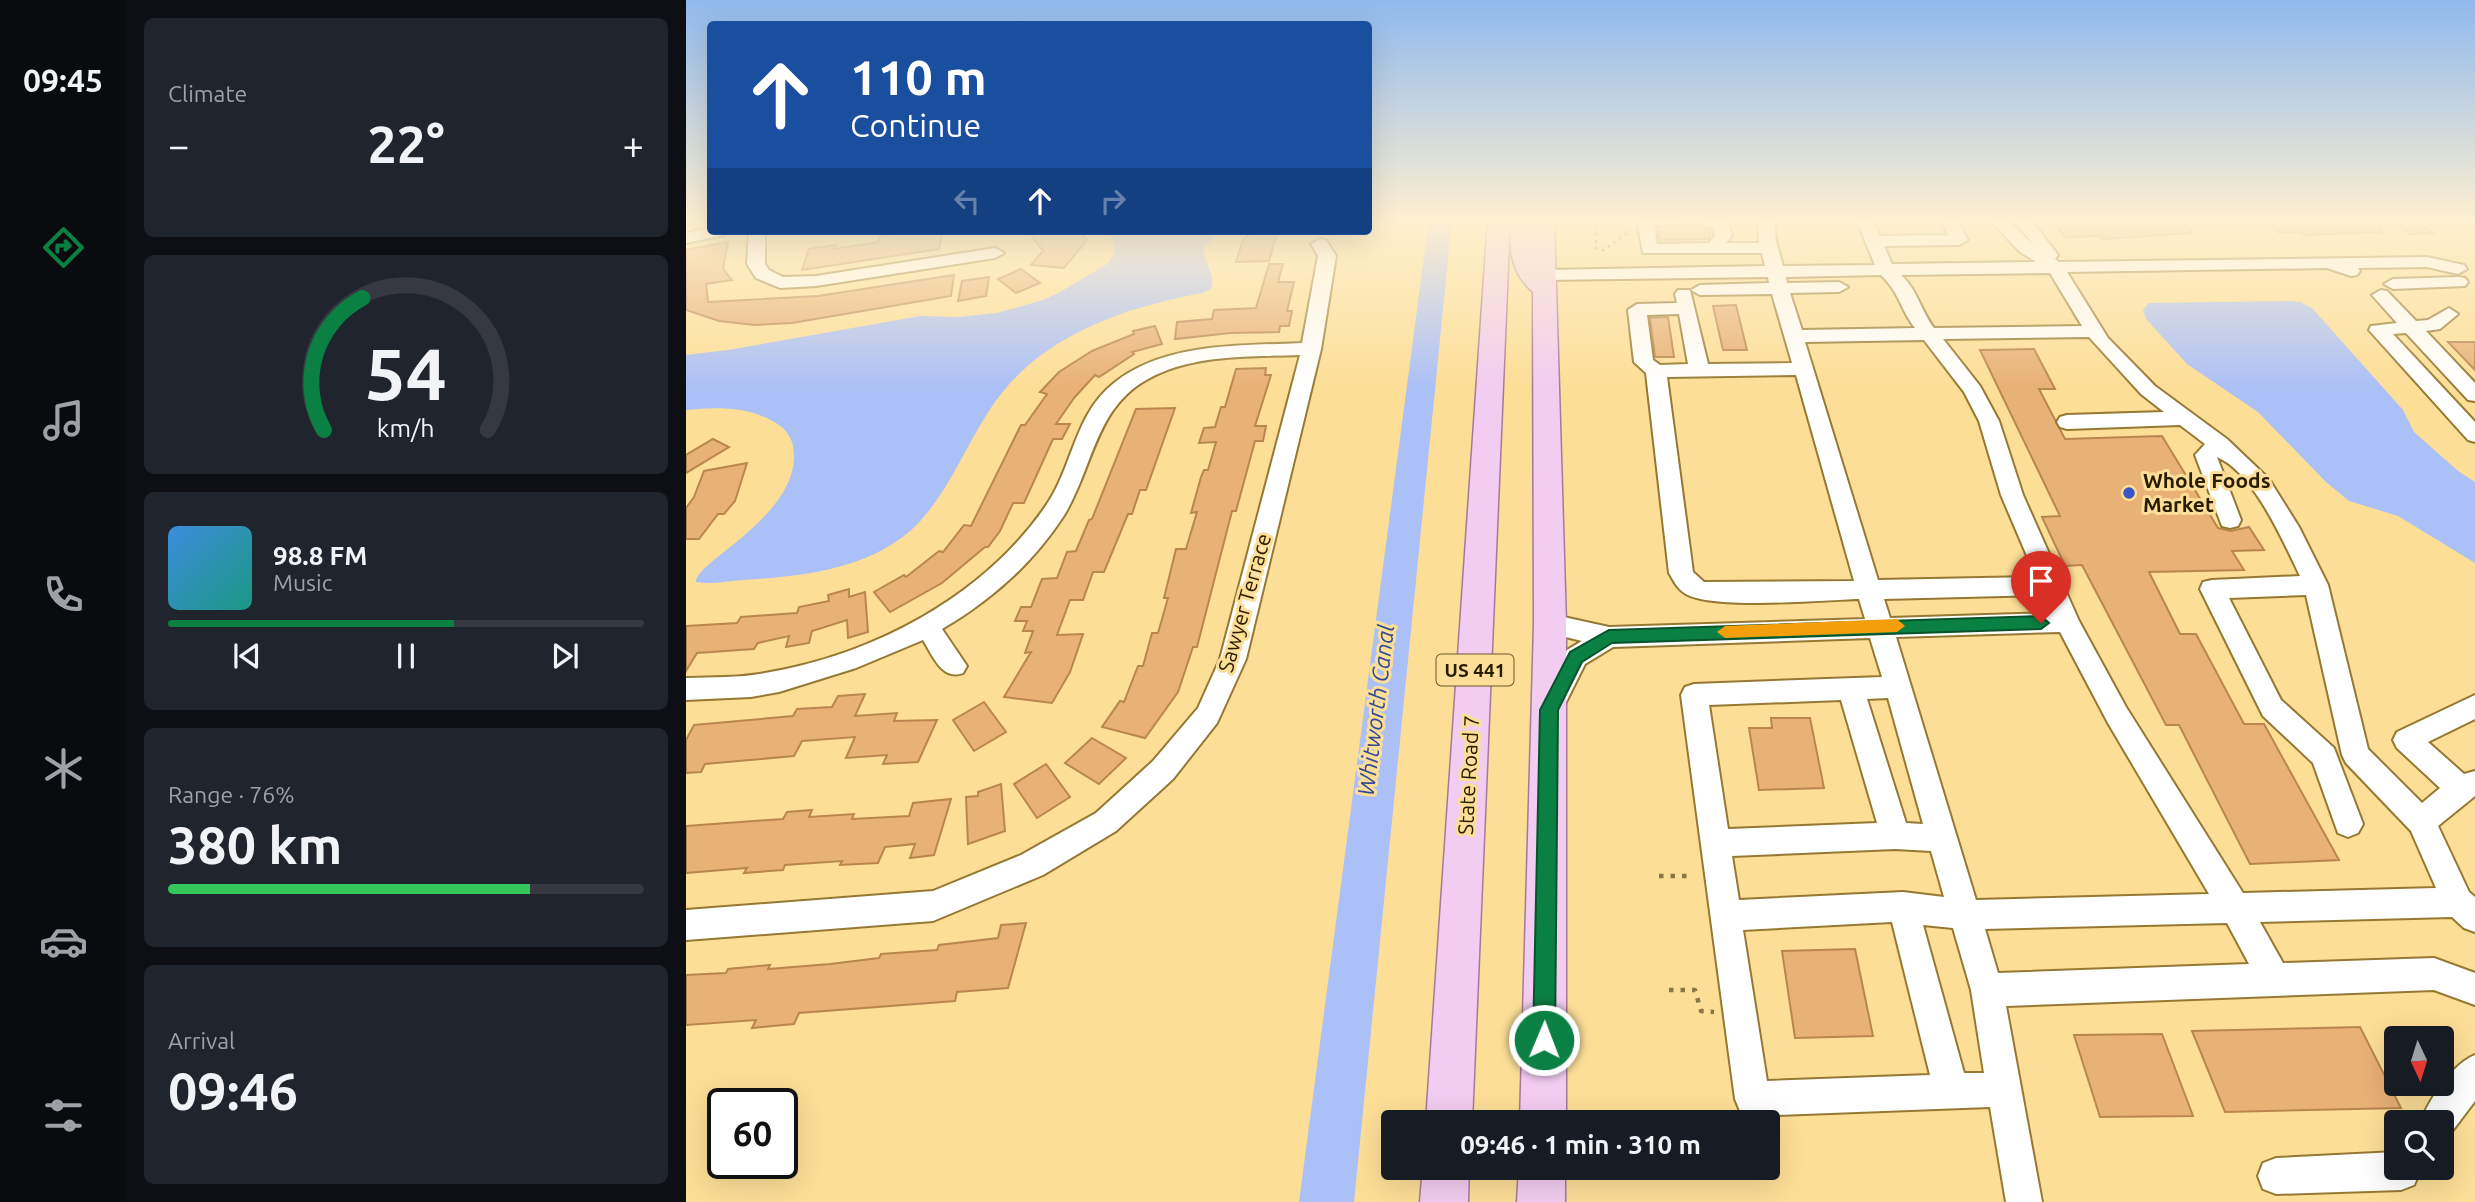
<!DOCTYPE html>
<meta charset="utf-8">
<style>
:root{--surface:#171b24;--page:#20242c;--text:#f1f3f6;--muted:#9ea1a6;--line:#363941;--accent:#0b8043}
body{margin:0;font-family:Ubuntu,sans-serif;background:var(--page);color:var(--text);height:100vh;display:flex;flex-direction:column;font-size:26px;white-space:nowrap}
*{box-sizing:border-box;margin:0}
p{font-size:23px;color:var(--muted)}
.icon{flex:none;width:38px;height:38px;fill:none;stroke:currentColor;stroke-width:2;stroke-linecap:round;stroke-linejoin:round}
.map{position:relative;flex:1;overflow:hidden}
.sheet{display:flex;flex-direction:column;gap:18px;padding:18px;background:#0d0f14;width:560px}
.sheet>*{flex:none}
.hud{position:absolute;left:21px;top:21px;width:665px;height:214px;border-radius:7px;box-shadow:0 7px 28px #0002;background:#1a4fa0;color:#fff;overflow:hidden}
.needle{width:46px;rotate:176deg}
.tools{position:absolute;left:1698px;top:1026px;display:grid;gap:14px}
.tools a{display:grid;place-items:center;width:70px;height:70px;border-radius:7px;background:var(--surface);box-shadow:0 7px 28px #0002;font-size:35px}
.speed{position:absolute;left:21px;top:1088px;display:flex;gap:14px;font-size:35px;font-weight:700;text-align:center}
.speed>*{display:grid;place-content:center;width:91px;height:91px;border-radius:50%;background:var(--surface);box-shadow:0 7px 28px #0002;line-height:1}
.speed .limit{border:4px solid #111;border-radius:10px;background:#fff;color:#111}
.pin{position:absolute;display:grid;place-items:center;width:60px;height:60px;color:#fff;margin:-72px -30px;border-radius:50% 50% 50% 0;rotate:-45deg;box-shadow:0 0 7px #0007}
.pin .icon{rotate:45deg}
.me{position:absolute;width:77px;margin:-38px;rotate:1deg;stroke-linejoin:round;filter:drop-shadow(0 0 5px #0008)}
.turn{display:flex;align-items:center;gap:24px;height:147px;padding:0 28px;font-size:32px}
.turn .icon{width:91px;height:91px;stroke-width:2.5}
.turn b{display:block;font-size:49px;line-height:60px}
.lanes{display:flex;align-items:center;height:66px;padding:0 28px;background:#0003;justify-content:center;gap:35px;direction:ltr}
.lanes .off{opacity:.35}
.big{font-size:52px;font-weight:700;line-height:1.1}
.sheet .widget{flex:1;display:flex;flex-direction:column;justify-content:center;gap:10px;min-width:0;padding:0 24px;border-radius:10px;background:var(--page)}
.sheet .dial{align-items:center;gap:0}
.dial svg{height:182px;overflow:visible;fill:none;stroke:var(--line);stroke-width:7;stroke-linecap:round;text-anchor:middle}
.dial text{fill:var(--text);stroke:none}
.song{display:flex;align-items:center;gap:21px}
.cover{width:84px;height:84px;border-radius:10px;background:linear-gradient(135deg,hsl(210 70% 55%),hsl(170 70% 35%))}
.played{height:7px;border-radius:4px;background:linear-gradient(90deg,var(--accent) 60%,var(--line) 60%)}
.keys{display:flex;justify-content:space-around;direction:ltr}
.heat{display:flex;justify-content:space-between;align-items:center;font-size:38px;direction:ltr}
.charge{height:10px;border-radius:5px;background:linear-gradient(90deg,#34c759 76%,var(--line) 0)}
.trip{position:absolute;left:695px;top:1110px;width:399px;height:70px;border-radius:7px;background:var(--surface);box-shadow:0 7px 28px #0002;font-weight:700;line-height:70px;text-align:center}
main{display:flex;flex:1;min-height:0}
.dock{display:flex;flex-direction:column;width:126px;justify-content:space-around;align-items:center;background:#090b0e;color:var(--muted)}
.dock .icon{width:49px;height:49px}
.dock .current{color:var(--accent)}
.dock b{font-size:32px;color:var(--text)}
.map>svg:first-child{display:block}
.water{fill:#abc0f6}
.building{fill:#e8b176;stroke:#b9864f;stroke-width:2}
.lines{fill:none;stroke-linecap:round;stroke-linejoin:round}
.minor-casing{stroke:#957933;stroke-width:4}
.major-casing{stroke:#a67996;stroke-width:3}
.path-far1{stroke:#897645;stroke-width:2.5;stroke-dasharray:2.5 4.5;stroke-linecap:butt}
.path{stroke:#897645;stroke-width:4.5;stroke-dasharray:4.5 7;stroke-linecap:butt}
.minor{fill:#fff;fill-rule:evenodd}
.major{fill:#f2ccf1;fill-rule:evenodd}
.route{fill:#0b8043;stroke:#07532c;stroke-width:2}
.slow{fill:#f59e0b}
.poi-dot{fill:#3756c8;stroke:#fcde97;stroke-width:2.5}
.labels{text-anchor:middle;stroke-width:6;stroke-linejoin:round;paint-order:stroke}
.shield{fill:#fcde97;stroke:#68572d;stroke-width:2}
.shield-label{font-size:19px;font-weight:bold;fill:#281d00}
.poi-label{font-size:21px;font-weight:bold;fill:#281d00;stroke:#fcde97;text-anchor:start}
.street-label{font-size:21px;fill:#281d00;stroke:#fcde97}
.water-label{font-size:23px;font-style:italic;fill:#324a97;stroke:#fcde97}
</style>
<main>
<nav class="dock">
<b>09:45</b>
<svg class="icon current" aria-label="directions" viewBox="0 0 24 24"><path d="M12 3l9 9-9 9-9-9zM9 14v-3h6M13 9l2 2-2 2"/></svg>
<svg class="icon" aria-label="music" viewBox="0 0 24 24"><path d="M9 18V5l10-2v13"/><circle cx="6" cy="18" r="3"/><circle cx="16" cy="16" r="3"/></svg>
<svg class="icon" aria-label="phone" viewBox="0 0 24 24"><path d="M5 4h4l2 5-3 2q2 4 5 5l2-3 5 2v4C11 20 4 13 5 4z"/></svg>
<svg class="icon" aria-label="climate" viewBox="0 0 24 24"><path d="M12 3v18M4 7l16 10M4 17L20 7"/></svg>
<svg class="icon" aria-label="car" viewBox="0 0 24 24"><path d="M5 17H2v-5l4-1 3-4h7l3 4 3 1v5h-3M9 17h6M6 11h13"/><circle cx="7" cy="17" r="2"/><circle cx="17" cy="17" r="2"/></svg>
<svg class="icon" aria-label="filters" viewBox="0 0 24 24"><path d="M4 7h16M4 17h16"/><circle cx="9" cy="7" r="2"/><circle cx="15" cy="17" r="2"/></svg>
</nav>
<section class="sheet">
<div class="widget"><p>Climate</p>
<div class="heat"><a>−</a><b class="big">22°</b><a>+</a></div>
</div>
<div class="widget dial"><svg viewBox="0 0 100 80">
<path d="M14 69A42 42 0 1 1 86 69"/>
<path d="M14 69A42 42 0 0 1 31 11" stroke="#0b8043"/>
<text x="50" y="56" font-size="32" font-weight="700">54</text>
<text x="50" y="72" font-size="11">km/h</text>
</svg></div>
<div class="widget">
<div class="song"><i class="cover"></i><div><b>98.8 FM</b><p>Music</p></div></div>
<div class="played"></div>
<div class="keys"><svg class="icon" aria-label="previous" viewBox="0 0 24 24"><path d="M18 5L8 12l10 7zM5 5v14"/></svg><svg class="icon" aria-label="pause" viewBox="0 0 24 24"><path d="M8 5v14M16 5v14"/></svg><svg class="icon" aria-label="next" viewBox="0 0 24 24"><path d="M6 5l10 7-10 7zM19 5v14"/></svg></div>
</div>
<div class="widget"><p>Range · 76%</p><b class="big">380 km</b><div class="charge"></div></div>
<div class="widget"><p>Arrival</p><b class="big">09:46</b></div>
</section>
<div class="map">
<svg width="1789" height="1202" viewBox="0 0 1789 1202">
<rect width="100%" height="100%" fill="#fcde97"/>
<g class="water">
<path d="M743 219H766L668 1202H613Z"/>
<path d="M425 231H533L517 250 526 277V288L517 293C451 305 380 327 331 376 291 415 276 470 241 513 198 568 122 576 57 580 42 581 25 585 10 582 8 563 107 519 108 457 108 443 104 433 93 425 64 406 33 407 0 410V355L42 350 234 316 272 317 311 313 357 300 376 291 421 264 429 254Z"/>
<path d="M1602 301 1614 302 1626 308 1717 410 1728 432 1772 471 1789 482V563L1712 516 1663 501 1640 482 1572 412 1501 364 1460 319 1457 310 1463 303Z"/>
</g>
<g class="building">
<path d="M1366 219H1494L1506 233 1416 239 1414 236 1378 237Z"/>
<path d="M1580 219H1695V232L1618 235 1615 232 1593 233Z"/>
<path d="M1707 219H1731L1747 233 1723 234Z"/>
<path d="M1011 225 1024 230 1023 239 974 240 971 228Z"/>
<path d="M228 231H256L253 249 116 270 123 249 150 245 148 249 192 242 194 236Z"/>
<path d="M342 231H394L401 240 378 268 345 265 357 251Z"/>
<path d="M566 231 591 233 583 261 550 262 557 240Z"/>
<path d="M42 242 37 269 46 280 20 284 22 302 132 296 268 275 265 296 106 323 69 325 33 321 0 310V250Z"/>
<path d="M583 264H597L592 282H608L601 311H606L603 326H594L593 332 544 333 489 339 491 322 526 319 528 310 570 308Z"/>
<path d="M335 269 354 283 330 293 312 279Z"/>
<path d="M303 277 300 296 272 301 276 281Z"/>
<path d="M1050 305 1061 350H1037L1027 306Z"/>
<path d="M982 317 988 357H969L964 318Z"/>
<path d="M469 326 476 344 446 352 448 354 413 377 409 375 388 398 370 424H384L376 439H367L338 503H327L314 531 302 547H299L256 583 204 612 188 592 218 575 220 577 253 551 257 552 278 525 285 526 335 425H339L361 394 354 392 373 372 406 351 448 334 447 331Z"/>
<path d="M1762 342H1789V370Z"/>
<path d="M1348 349 1369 389H1353L1379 439 1476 436 1532 528 1545 531 1563 527 1578 550 1546 551 1558 570 1463 572 1494 634H1510L1558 724H1578L1653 860 1564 864 1493 725H1480L1396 565 1379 566 1356 517 1374 516 1294 350Z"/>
<path d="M580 368 579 375H585L569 426H580L577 441H569L550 511H546L511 647H507L492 692 459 738 416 727 434 701 438 702 452 666H457L466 633H472L482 598H478L490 549H500L511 512 505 513 515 477 518 470H522L530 442 513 443 518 428 529 427 535 407H539L550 369Z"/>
<path d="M489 408 460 490H454L446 514H442L418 572H407L397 600H384L371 635 397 634 384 672 366 703 318 697 345 652 339 653 347 631H337L341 621H329L335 607H345L356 579 371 578 381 552 390 551 403 520 406 519 450 409Z"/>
<path d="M27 439 43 447 0 473V455Z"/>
<path d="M61 463 49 501 38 514H32L13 539H0V508L8 497 18 471Z"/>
<path d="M163 589V597L179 592 182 632 162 638 161 620 126 631 123 643 100 647 103 636 72 643 68 649 11 653 0 671V626L51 623 55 617 111 613 113 607 143 601 142 595Z"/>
<path d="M179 694 169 716 211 713 208 721 251 720 232 762 197 764 201 755 160 758 169 737 116 741 108 756 19 764 15 772 0 773V740L8 725 107 716 111 709 146 707 152 696Z"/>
<path d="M298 702 320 732 288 751 267 720Z"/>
<path d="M1085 718H1124L1138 788 1073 790 1063 728H1086Z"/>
<path d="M406 738 440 758 413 784 379 763Z"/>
<path d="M360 764 384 797 351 818 328 784Z"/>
<path d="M315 784 319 831 282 844 280 797 292 796V792Z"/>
<path d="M265 799 248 855 224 858 229 844 199 847 192 863 154 865 156 861 99 865 97 870 58 873 61 868 0 873V826L97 819 101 812 126 810 123 817 168 814 166 819 223 816 227 803Z"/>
<path d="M340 923 322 988 271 992 269 1001 113 1013 108 1024 66 1028 70 1020 0 1025V975L40 973 42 969 84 965 82 969 144 964 193 958 195 954 251 950 253 945 312 938 315 925Z"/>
<path d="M1169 949 1187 1036 1109 1038 1096 951Z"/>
<path d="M1674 1027 1715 1108 1539 1112 1506 1031Z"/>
<path d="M1476 1034 1507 1116 1414 1117 1388 1035Z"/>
</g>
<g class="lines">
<defs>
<g id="minor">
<path d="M951 219H1001L993 224 968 225 971 244 1023 243 1029 235 1028 229 1012 223 1010 219H1032L1042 222 1046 235 1040 243H1073L1072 219H1088L1090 241 1097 266 1189 265 1170 219H1186L1194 236 1262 235 1254 219H1270L1282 240 1273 245 1198 246 1206 264 1350 262 1333 251 1303 219H1320L1349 246 1326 219H1344L1372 255 1369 259 1373 262 1741 257 1778 265 1781 269 1772 274 1741 267 1672 268 1674 271 1671 275 1665 276 1641 268 1381 272 1422 338 1469 386 1541 439 1583 479 1613 527 1642 585 1682 749 1736 803 1754 788 1711 748 1707 740 1711 732 1789 695V719L1742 742 1778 774 1789 771V796L1752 826 1783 892 1789 897V932L1778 928 1766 917 1574 922 1597 963 1748 958 1789 973V1005L1748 990 1320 1006 1356 1202H1320L1304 1107 1066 1116 1054 1111 1049 1099 995 695 999 687 1008 684 1196 677 1184 638 927 647 899 664 874 714 865 717 856 714 852 706 881 650 896 641 855 631 852 624 855 617 864 614 923 627 1179 619 1173 599C1136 600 1028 610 1000 594 991 589 988 581 983 573L960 373 948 362 942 310 951 304 991 303 989 294 992 290H1004L1022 364 1106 363 1086 294 1014 295 1005 290 1014 285 1083 283 1082 277 859 280 850 275 859 270 1079 266 1076 253H957ZM1364 273 1396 326 1248 328C1235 311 1231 289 1215 275ZM1195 275C1214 293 1214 309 1229 328L1116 330 1104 293 1153 292 1162 287 1153 282 1101 283 1100 277ZM993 314 1002 364 974 365 967 360 961 315ZM1403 337 1455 394 1478 412 1381 415 1374 417 1371 422 1374 427 1381 429 1494 425 1519 444 1509 455 1536 526 1544 528 1552 526 1555 520 1531 457C1568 473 1597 541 1614 576L1526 580 1517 582 1514 589 1577 716 1627 763 1652 833 1662 837 1672 833 1677 824 1648 748 1595 700 1543 598 1620 595 1656 755 1660 763 1725 831 1750 888 1557 893 1440 707 1393 621 1337 495 1313 421 1294 386 1257 339ZM1238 340 1278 392 1293 421 1315 495 1350 577 1192 580 1119 342ZM1110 375 1168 581 1018 582 1007 572 981 377ZM1357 595 1365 613 1204 618 1198 599ZM1374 632 1422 723 1523 894 1290 900 1210 637ZM1202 698 1237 824 1220 823 1181 699ZM1155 700 1191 823 1042 829 1023 705ZM1209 849 1245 851 1258 897 1217 892 1053 900 1046 856ZM1206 922 1244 1075 1081 1081 1057 930ZM1541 923 1563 964 1312 973 1299 929ZM1237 925 1267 928 1285 990 1298 1073H1278Z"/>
<path d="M24 228V231H40L38 235 0 243V233Z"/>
<path d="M63 231H79V264L83 270 97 277 130 276 309 248 318 253 309 258 130 286 94 288 70 278 61 264Z"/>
<path d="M634 239 640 240 650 256 635 349 560 659 531 723 487 779 430 831 357 875 247 921 0 940V910L247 891 335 855 410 813 467 761 512 708 534 659 614 355C564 357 507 354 462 379 408 408 407 470 377 517 347 563 304 601 256 629L281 666 277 673C256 681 247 656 237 640L170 668 93 692 65 697 0 700V678C26 677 53 678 79 673 187 655 297 597 359 507 387 468 388 414 428 383 479 342 555 346 616 343L632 256 625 244Z"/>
<path d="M1773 277 1779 278 1782 282 1779 286 1707 289 1698 284 1707 279Z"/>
<path d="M1695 290 1701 291 1730 321 1742 320 1763 308 1772 314 1754 329 1740 331 1789 383V401L1782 400 1720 333 1707 334 1789 422V442L1782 440 1683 330 1685 326 1711 323 1686 295Z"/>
<path d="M1789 1055V1101L1764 1134 1755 1138V1122H1734C1744 1099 1766 1064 1789 1055Z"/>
<path d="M1710 1152V1167H1736L1728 1185 1715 1190 1590 1194 1577 1189 1572 1176 1577 1163 1590 1158Z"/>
</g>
<g id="major">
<path d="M802 219H824L786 1122H740Z"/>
<path d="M824 219H846V255V219H868L880 624V1122H834L848 624 847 292C823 271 824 249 824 219Z"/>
<path d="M737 1167H783L782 1202H734Z"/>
<path d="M833 1167H879V1202H831Z"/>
</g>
</defs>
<use href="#minor" class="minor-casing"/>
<use href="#major" class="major-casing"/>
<g class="path-far1">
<path d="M910 219V251"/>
<path d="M934 219 938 232"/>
<path d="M916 251 946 230"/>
</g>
<g class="path">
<path d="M973 876H1006"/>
<path d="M983 990H1009L1015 1011 1028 1012"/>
</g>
<use href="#minor" class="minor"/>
<use href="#major" class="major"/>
</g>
<linearGradient id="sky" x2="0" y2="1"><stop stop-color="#8fb9ee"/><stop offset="0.57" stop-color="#fef0d0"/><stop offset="1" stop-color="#fef0d0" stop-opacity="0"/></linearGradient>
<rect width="1789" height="387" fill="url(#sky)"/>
<path class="route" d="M1355 616 1363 623 1355 629 926 643 896 662 872 710 869 1040 866 1047 858 1050 850 1047 847 1040 854 710 884 652 923 630Z"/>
<path class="slow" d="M1211 619 1219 626 1211 632 1039 638 1031 632 1039 626Z"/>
<circle class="poi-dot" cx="1443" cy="493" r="7"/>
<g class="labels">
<rect class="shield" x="750.5" y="654.5" width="77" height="31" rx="5"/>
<g class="shield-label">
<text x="789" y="677">US 441</text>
</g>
<g class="poi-label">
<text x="1457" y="488">Whole Foods<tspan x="1457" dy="24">Market</tspan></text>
</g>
<g class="street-label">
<text transform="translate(559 603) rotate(-74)" y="7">Sawyer Terrace</text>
<text transform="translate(783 775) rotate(-87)" y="7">State Road 7</text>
</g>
<g class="water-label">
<text transform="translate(690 710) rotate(-83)" y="8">Whitworth Canal</text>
</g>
</g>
</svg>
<div class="tools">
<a><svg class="needle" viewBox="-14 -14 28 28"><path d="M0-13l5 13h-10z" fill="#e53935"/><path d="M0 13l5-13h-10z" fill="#9ea1a6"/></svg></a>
<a><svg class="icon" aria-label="search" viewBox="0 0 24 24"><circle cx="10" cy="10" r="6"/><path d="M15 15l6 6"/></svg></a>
</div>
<div class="speed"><div class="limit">60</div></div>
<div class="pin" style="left:1355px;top:623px;background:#d93025"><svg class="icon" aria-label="arrive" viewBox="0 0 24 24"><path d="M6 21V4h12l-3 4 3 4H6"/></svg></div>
<svg class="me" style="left:858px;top:1040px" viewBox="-20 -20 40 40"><circle r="17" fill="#0b8043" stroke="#fff" stroke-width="3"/><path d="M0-11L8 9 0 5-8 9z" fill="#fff"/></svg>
<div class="trip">09:46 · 1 min · 310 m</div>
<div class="hud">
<div class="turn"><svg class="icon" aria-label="ahead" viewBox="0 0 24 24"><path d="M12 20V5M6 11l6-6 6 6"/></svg><div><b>110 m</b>Continue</div></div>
<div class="lanes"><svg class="icon off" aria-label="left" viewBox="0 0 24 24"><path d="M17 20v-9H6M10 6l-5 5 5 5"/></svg><svg class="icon" aria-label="ahead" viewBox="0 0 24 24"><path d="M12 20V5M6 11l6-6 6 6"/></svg><svg class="icon off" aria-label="right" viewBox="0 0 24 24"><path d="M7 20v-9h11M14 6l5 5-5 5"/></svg></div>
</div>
</div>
</main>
